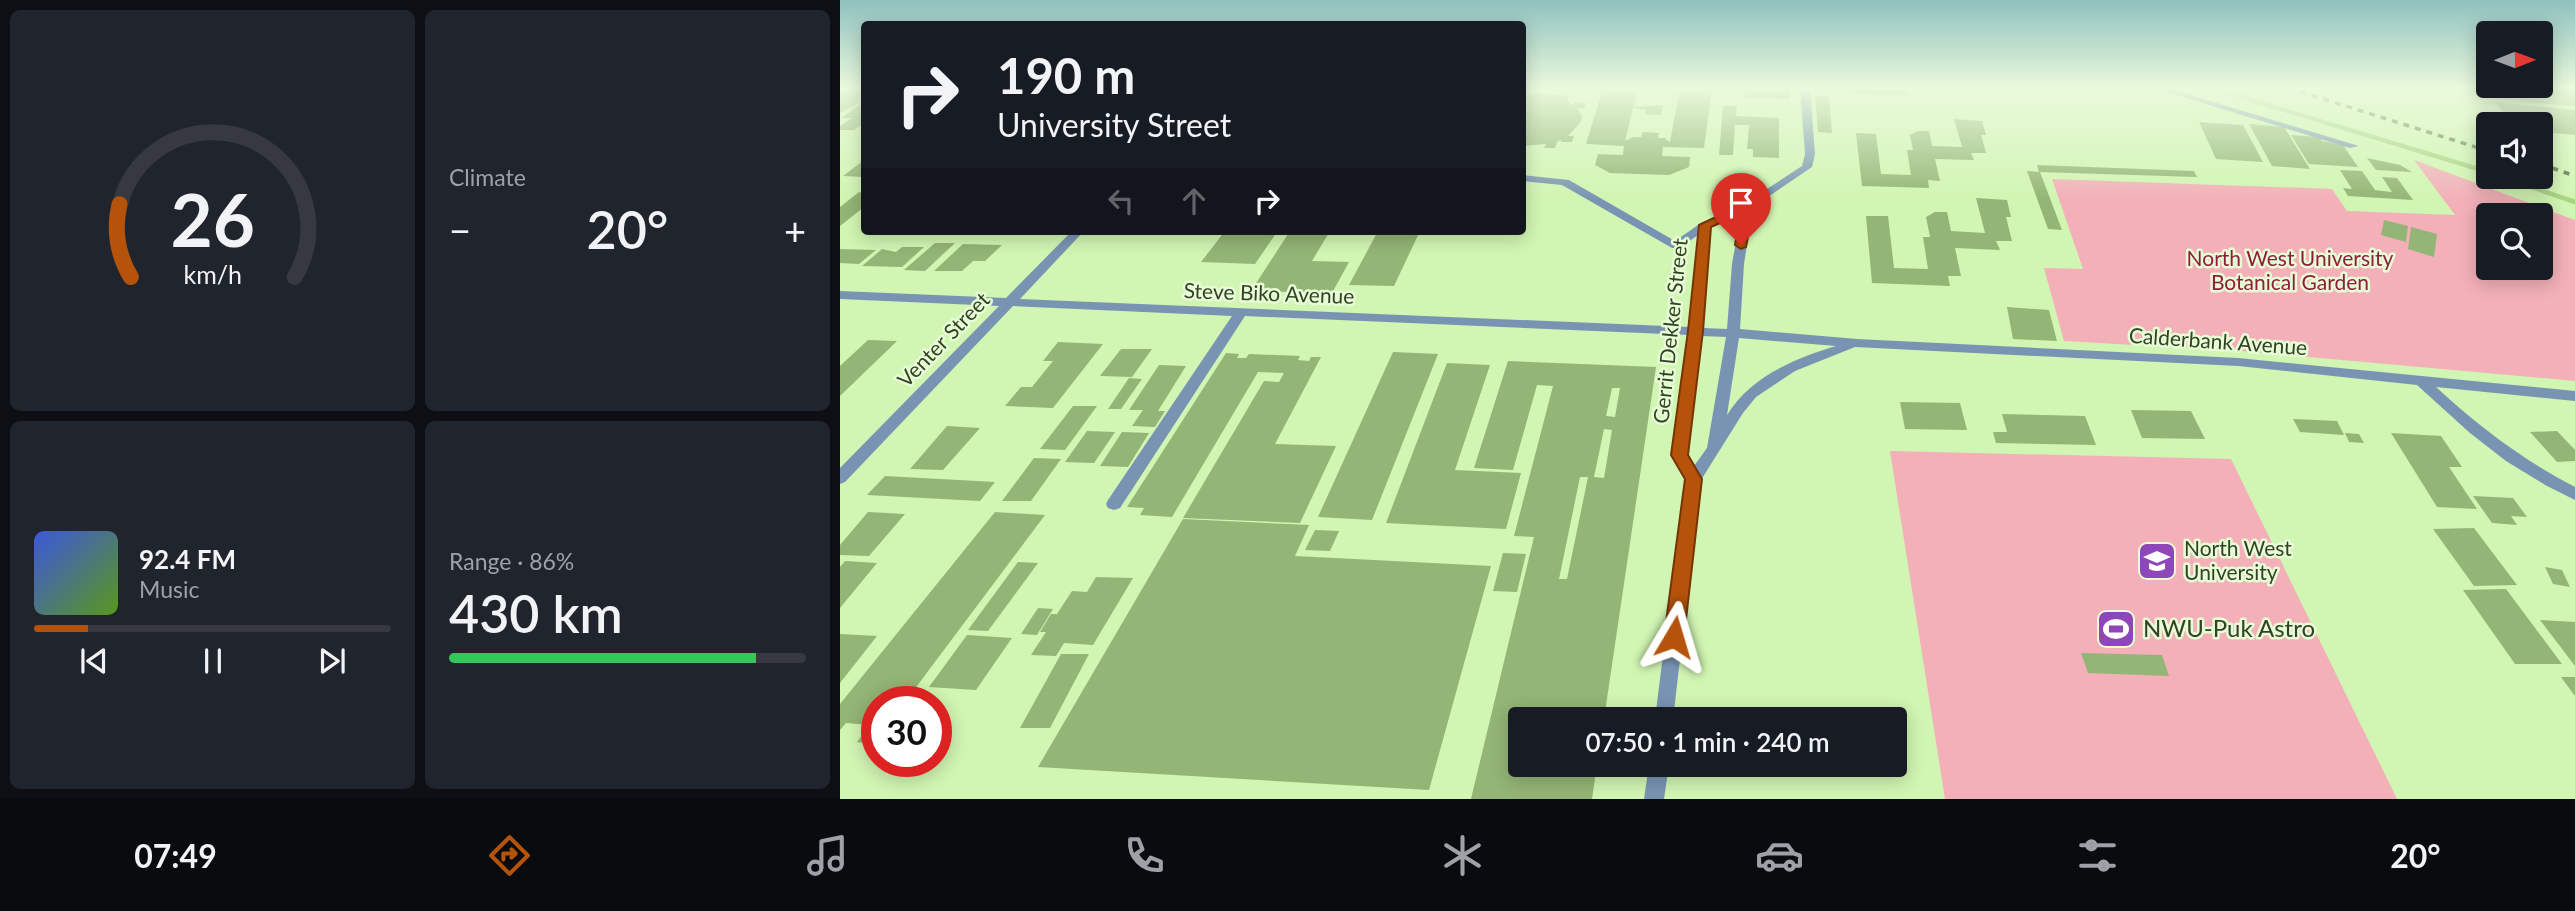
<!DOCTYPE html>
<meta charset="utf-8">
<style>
:root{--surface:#171b24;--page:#20242c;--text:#f1f3f6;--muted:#9ea1a6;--line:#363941;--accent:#b45309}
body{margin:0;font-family:Lato,sans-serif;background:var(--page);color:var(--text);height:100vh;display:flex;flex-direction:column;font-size:26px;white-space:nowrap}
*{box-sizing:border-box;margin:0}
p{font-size:23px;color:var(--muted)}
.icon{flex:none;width:38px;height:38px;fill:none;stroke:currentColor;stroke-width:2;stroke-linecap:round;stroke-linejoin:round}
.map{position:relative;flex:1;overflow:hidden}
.sheet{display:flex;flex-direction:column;gap:10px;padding:10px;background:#0d0f14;width:840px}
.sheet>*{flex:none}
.top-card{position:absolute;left:21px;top:21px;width:665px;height:214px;border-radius:7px;box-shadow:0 4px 18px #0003;background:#171b24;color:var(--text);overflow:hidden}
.needle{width:46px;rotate:89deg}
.buttons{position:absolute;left:1636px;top:21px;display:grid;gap:14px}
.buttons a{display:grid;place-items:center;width:77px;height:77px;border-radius:7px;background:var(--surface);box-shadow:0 4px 18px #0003;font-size:35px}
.speed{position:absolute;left:21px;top:686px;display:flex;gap:14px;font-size:35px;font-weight:700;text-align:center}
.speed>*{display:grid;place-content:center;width:91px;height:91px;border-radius:50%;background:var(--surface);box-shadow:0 4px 18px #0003;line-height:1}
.speed .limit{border:10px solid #d22;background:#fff;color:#111}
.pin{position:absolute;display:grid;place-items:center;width:60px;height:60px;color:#fff;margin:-72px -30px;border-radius:50% 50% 50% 0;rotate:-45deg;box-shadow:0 0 7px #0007}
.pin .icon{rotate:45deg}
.me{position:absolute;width:77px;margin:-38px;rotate:7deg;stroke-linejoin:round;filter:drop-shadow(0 0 5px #0008)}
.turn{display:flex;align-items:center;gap:24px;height:147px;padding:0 21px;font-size:32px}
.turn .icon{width:91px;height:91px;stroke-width:2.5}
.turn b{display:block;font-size:49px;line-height:60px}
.lanes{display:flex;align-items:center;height:66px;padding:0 21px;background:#0003;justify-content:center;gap:35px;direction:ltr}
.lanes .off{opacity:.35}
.big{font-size:52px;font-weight:600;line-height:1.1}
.sheet .tile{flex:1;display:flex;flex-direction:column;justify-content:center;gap:10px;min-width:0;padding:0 24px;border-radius:10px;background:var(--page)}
.sheet .dial{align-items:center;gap:0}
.dial svg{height:182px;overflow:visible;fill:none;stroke:var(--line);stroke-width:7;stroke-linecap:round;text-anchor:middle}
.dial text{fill:var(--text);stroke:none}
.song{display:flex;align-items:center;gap:21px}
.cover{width:84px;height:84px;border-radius:10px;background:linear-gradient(135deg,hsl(230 70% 55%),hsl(90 70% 35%))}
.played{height:7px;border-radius:4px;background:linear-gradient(90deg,var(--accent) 15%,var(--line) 15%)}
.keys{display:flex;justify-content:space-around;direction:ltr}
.heat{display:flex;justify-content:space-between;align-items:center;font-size:38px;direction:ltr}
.charge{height:10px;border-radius:5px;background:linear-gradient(90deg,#34c759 86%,var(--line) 0)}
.sheet .tiles{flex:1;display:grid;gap:10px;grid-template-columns:repeat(2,1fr)}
.trip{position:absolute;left:668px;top:707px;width:399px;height:70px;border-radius:7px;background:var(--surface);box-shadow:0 4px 18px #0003;font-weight:600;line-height:70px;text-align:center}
.menu{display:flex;height:112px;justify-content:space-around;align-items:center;background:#090b0e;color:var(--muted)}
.menu .icon{width:49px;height:49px}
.menu .selected{color:var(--accent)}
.menu b{font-size:32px;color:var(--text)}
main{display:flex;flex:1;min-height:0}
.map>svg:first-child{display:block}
.green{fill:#f3b0b8;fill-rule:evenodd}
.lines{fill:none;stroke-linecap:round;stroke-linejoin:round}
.stream{stroke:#a9d482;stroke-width:4.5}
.building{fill:#93b575;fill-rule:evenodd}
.minor{fill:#7994b2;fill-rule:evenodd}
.rail{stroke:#5c6f4a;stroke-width:3.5;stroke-dasharray:6 6;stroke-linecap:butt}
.route{fill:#b45309;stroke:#753606;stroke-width:2}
.labels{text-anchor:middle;stroke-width:5;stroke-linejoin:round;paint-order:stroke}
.park-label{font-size:21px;fill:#8f1d3b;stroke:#e7fdd5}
.street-label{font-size:21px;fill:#334126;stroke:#e7fdd5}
.poi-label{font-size:21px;fill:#334126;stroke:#e7fdd5;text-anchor:start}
.near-poi-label{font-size:24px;fill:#334126;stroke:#e7fdd5;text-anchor:start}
</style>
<main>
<section class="sheet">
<div class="tiles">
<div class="tile dial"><svg viewBox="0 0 100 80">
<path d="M14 69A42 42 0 1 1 86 69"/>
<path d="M14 69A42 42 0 0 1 9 37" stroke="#b45309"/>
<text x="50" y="56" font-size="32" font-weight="700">26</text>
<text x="50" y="72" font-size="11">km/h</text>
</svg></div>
<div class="tile"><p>Climate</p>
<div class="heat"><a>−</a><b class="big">20°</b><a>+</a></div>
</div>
<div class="tile">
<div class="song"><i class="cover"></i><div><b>92.4 FM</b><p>Music</p></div></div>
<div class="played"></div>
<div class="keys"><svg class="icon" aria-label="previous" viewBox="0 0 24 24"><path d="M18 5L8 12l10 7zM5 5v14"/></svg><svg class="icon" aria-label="pause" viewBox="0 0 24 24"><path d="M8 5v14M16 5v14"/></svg><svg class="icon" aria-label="next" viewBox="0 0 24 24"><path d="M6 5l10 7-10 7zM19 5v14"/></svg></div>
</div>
<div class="tile"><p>Range · 86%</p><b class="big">430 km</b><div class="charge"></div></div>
</div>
</section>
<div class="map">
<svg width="1735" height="799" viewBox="0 0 1735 799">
<rect width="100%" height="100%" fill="#d1f5b2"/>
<g class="green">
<path d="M1574 160 1735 220V381L1400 351 1224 341 1204 268 1243 269 1212 179 1492 189 1507 211 1615 215ZM1648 215H1701V268H1648Z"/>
<path d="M1050 451 1391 459 1557 799H1105Z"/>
</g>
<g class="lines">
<g class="stream">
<path d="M1372 88 1648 172"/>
<path d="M1662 177 1735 202"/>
</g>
</g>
<g class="building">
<path d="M763 88H798L793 107 823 105 821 115 805 114 806 110 793 108 785 141 793 137H801L803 132 819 133 818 138H827L825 139 830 142 840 88H872L864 148 823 147 822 156 850 157 849 167 829 175 770 173 755 165 758 154 783 155 784 146 746 144Z"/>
<path d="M946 88 950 90V99L905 98V89Z"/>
<path d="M1006 88H1067L1068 95 1007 94Z"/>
<path d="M1653 88H1735V106L1663 100Z"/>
<path d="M8 89H24V99H14L23 100 0 113V94Z"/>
<path d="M694 93 729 96 727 102 734 105 735 102 746 103 744 108H737L742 115 741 122 728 136H734L732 142H721V140L717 142 715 148H704L706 144 682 146V95H693Z"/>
<path d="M975 96H989L992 133 978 132Z"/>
<path d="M1655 102 1735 110V135L1701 132V124H1672Z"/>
<path d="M21 104H24V123L14 130H0V126L12 118H1Z"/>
<path d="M883 106H897L896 116 939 118V158L913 157V149H907L909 125H895L893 155H879Z"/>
<path d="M1114 119 1142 121 1146 135H1141L1146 153H1131L1134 160 1095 159 1100 181 1088 180 1089 188 1022 186 1016 133 1036 134 1041 174 1071 175 1067 150H1073L1070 135 1078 131H1089L1092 146 1122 147Z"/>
<path d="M1359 122 1403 125 1423 162 1376 159Z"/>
<path d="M1409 124 1444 127 1470 169 1432 166Z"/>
<path d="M1451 135 1479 137 1482 141 1503 145 1518 167 1469 164Z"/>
<path d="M1527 158 1560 165 1572 172 1536 170Z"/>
<path d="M24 160V177L3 176Z"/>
<path d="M1197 165 1354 171 1357 177 1199 172Z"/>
<path d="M1500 170 1522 171 1535 190 1552 192 1542 177 1557 178 1573 200 1508 196 1503 188 1512 189Z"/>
<path d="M1187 171 1200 172 1222 230 1208 229Z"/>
<path d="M19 192 24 193V207L0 226V207Z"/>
<path d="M1136 198 1167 200 1171 217H1166L1172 241H1156L1160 250 1115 248 1121 276H1108L1110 286 1032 283 1026 216H1048L1054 268 1088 269 1083 237H1090L1086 217 1095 212H1107L1111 231 1145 233Z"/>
<path d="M1544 220 1568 226 1566 242 1541 235Z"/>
<path d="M1571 227 1597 234 1594 257 1568 249Z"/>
<path d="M385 231H398L437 232 415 264 361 262Z"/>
<path d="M450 231H490L472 261 509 262 492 293 411 291Z"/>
<path d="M538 231H580L554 286 509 285Z"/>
<path d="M95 243H115L85 271 64 270Z"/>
<path d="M123 244 162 245 145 261H133L122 271H94Z"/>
<path d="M62 247H84L62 267 22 266 42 249 56 252Z"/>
<path d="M0 249 36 250 19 264 0 263Z"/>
<path d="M1167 307 1209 310 1217 341 1173 339Z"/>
<path d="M28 340 57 341 0 396V366Z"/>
<path d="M218 342 263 344 213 408 165 406 181 387H192L213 361H203Z"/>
<path d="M281 349H312L292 377 260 376Z"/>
<path d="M553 352 598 354 532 520 478 517Z"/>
<path d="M386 353 399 354 397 358H406L409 354 460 356 458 360 469 361 471 357H481L435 444 496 446 460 523 343 518 424 381 439 382 444 373 418 372 332 517 300 515 304 508 287 507Z"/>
<path d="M668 361 816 367 764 719H681V765H757L752 799H631L694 537 674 536 713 386 697 385 673 470 634 468ZM772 388H780L775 417 766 416ZM764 429 772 430 764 478 754 477ZM740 477H748L727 579H719Z"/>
<path d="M607 363 650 365 615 470 681 473 666 529 546 523Z"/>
<path d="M319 365 346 366 318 411H325L315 427 292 426 303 410H289Z"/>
<path d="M289 378 302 379 281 409H268Z"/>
<path d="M1060 402 1120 403 1127 430 1065 429Z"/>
<path d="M233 406H257L225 450 200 449Z"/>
<path d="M1291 410 1351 411 1365 439 1302 438Z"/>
<path d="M1162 414 1245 416 1256 445 1156 443 1153 432H1167Z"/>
<path d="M1453 419 1497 421 1504 435 1460 432Z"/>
<path d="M107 426 140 428 103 470 70 469Z"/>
<path d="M247 431 275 432 254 463 225 462Z"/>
<path d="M1717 431 1735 450V461L1717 462 1690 432Z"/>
<path d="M282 432 309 433 288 467 260 466Z"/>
<path d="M1505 433 1519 434 1524 443 1509 442Z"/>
<path d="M1551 433 1601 436 1622 467H1609L1637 509 1597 507Z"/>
<path d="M194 458 221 459 191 501H162Z"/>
<path d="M45 476 155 482 140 501 27 495Z"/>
<path d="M1633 496 1673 498 1687 517 1671 516 1677 525 1652 523Z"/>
<path d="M28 512 65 514 29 556 0 555V545Z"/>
<path d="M155 512 205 515 65 702H37V739L33 744 17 742 30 725 6 723 0 730V704Z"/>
<path d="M343 519 469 525 455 556 651 566 589 790 198 767Z"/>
<path d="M1634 528 1677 585 1634 586 1593 529Z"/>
<path d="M475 530 499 531 490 551 465 550Z"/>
<path d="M663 553 686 554 677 592 653 591Z"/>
<path d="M5 561 37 563 0 608V567Z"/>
<path d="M178 562 198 563 148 631 128 630Z"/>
<path d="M1705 567 1722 570 1730 587 1713 584Z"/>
<path d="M256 577 293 578 253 645 224 643 216 656 191 655 206 632H200L211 614H217L232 591 247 592Z"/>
<path d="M1666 589 1722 664H1675L1623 590Z"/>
<path d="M198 608 213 609 197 635 181 634Z"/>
<path d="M1700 620 1735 622V666Z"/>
<path d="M0 634 37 636 0 683Z"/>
<path d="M127 635 172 638 136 690 89 687Z"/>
<path d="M1241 653 1322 655 1329 676 1248 673Z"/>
<path d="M221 654H249L210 728H180Z"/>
<path d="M1721 677H1735V696Z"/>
</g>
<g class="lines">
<g class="minor">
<path d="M960 88H970L975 154 972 167 913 207 904 264 900 329 1017 339 1398 358 1735 391V401L1596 387C1638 426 1683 460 1735 487V500L1707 486 1666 461 1630 433 1577 385 1398 366 1015 347 955 371 916 397 903 413 861 480 833 719H815L845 479 833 455 849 335 405 316 280 508 274 510 268 508 266 504 268 500 392 316 173 306 5 482 0 484V468L159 306 0 299V291L166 298 232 231H244L180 299 850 327 858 235 840 248H832L722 185 682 181V175L729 180 835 241 861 223 904 204 962 166 965 154ZM901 213 892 264 887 329 863 328 871 227ZM862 336 886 337 867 448 854 466 847 455ZM899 338 996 346C954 359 911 376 887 415Z"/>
<path d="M1313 88H1327L1519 146 1510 148Z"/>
<path d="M809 765H829L824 799H804Z"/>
</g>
<g class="rail">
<path d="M1449 88 1648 151"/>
<path d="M1701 164 1735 176"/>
</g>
</g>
<linearGradient id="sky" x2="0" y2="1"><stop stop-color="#8fc1bf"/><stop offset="0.44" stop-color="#eafadc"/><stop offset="1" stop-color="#eafadc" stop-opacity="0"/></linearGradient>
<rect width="1735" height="200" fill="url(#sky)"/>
<path class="route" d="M908 202 914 206 906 247 901 249 895 245 900 214 871 227 863 331 848 455 862 479 844 637 842 643 834 646 827 643 824 637 845 479 831 455 848 331 859 225Z"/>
<defs>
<symbol id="university-square" viewBox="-11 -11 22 22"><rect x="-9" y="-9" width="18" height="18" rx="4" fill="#8f46b8" stroke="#e7fdd5"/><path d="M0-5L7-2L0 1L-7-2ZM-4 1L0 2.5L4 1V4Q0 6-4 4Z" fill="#fff"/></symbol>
<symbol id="stadium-square" viewBox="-11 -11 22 22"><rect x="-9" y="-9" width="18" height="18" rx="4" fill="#8f46b8" stroke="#e7fdd5"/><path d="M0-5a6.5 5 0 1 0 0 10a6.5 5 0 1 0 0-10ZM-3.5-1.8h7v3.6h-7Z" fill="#fff"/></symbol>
</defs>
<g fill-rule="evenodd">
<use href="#university-square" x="1295" y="539" width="44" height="44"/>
<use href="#stadium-square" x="1254" y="607" width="44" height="44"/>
</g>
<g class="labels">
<g class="park-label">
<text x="1450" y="266">North West University<tspan x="1450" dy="24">Botanical Garden</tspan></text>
</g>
<g class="street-label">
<text transform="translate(429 294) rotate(2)" y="7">Steve Biko Avenue</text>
<text transform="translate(831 331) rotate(-84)" y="7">Gerrit Dekker Street</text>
<text transform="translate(104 340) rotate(-46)" y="7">Venter Street</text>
<text transform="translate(1378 342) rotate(4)" y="7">Calderbank Avenue</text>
</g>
<g class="poi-label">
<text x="1344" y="556">North West<tspan x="1344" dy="24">University</tspan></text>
</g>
<g class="near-poi-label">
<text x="1303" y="637">NWU-Puk Astro</text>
</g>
</g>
</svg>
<div class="buttons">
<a><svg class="needle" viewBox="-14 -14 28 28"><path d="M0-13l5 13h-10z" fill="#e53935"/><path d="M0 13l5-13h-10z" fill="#9ea1a6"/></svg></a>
<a><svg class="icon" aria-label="sound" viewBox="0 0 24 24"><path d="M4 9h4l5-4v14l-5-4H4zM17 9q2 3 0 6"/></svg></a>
<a><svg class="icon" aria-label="search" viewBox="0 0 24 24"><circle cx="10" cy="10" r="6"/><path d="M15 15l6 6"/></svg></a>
</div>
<div class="speed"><div class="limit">30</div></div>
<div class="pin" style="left:901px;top:245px;background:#d93025"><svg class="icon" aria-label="arrive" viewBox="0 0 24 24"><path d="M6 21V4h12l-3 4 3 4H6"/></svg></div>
<svg class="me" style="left:834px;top:637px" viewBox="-20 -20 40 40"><path d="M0-17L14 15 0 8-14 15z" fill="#b45309" stroke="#fff" stroke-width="4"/></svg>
<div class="trip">07:50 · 1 min · 240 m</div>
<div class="top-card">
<div class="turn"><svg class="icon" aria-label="right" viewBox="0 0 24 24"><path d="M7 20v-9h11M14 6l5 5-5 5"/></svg><div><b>190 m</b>University Street</div></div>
<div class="lanes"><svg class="icon off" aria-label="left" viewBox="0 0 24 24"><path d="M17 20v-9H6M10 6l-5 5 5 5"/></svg><svg class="icon off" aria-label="ahead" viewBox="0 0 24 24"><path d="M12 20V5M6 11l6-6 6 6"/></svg><svg class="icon" aria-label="right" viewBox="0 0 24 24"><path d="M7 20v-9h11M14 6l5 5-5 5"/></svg></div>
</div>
</div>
</main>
<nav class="menu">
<b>07:49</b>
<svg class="icon selected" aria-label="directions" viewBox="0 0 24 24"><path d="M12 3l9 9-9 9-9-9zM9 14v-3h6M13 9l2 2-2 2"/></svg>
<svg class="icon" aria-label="music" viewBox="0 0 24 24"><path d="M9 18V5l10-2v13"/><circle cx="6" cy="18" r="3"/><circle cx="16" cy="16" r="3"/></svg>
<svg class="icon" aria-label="phone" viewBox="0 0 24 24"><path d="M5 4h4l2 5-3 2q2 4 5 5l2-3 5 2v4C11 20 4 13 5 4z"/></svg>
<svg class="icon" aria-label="climate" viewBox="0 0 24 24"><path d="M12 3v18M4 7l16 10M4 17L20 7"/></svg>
<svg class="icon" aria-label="car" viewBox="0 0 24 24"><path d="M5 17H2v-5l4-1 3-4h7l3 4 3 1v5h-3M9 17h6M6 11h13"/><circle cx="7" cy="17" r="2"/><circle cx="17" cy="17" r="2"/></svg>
<svg class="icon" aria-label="filters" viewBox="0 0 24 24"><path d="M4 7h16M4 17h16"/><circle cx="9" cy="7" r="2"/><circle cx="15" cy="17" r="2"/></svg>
<b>20°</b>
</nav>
